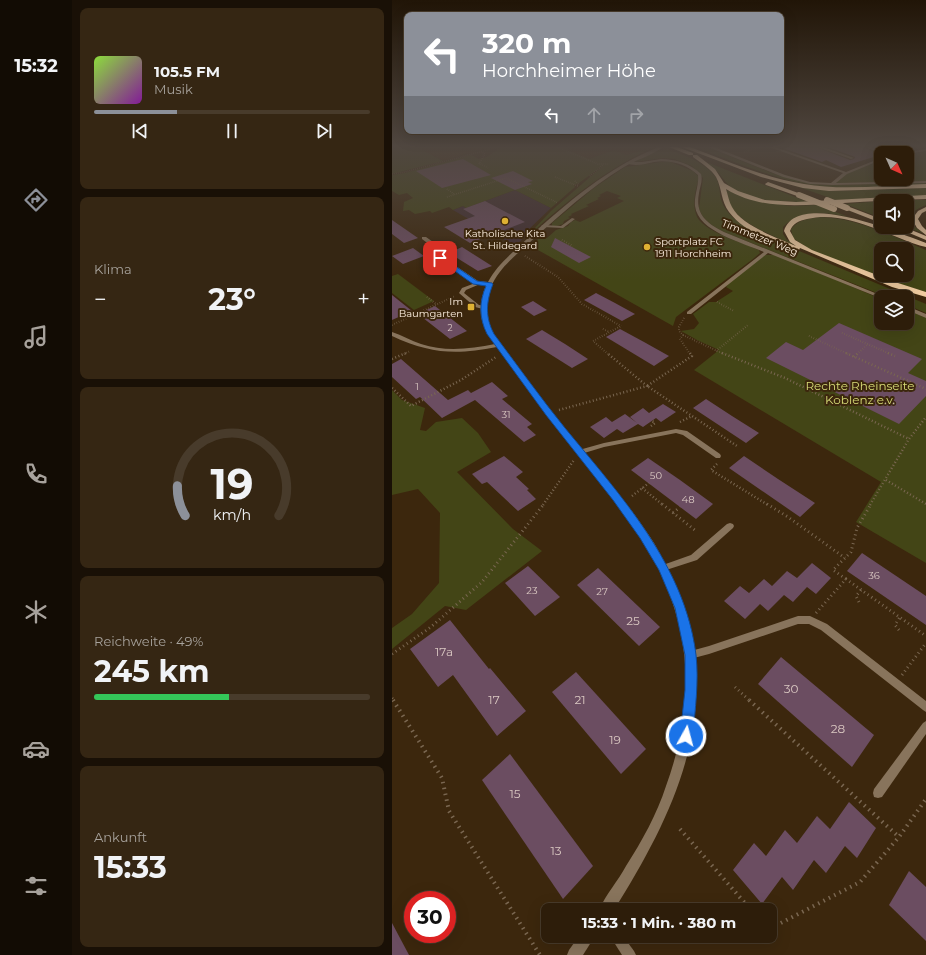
<!DOCTYPE html>
<html lang="de">
<meta charset="utf-8">
<style>
:root{--surface:#2d1d0a;--page:#352613;--text:#f1f3f6;--muted:#a7a29c;--line:#483b2b;--accent:#8c9099}
body{margin:0;font-family:Montserrat,sans-serif;background:var(--page);color:var(--text);height:100vh;display:flex;flex-direction:column;font-size:15px;white-space:nowrap}
*{box-sizing:border-box;margin:0}
p{font-size:13px;color:var(--muted)}
.icon{flex:none;width:22px;height:22px;fill:none;stroke:currentColor;stroke-width:2;stroke-linecap:round;stroke-linejoin:round}
.map{position:relative;flex:1;overflow:hidden}
.sheet{display:flex;flex-direction:column;gap:8px;padding:8px;background:#191006;width:320px}
.sheet>*{flex:none}
.hud{position:absolute;left:12px;top:12px;width:380px;height:122px;border-radius:8px;box-shadow:0 4px 16px #0002,0 0 0 1px var(--line);background:#8c9099;color:#fff;overflow:hidden}
.needle{width:26px;rotate:135deg}
.controls{position:absolute;left:482px;top:146px;display:grid;gap:8px}
.controls a{display:grid;place-items:center;width:40px;height:40px;border-radius:8px;background:var(--surface);box-shadow:0 4px 16px #0002,0 0 0 1px var(--line);font-size:20px}
.speed{position:absolute;left:12px;top:891px;display:flex;gap:8px;font-size:20px;font-weight:700;text-align:center}
.speed>*{display:grid;place-content:center;width:52px;height:52px;border-radius:50%;background:var(--surface);box-shadow:0 4px 16px #0002,0 0 0 1px var(--line);line-height:1}
.speed .limit{border:6px solid #d22;background:#fff;color:#111}
.pin{position:absolute;display:grid;place-items:center;width:34px;height:34px;color:#fff;margin:-17px;border-radius:8px;box-shadow:0 2px 6px #0006}
.me{position:absolute;width:44px;margin:-22px;rotate:7deg;stroke-linejoin:round;filter:drop-shadow(0 0 3px #0008)}
.turn{display:flex;align-items:center;gap:14px;height:84px;padding:0 12px;font-size:18px}
.turn .icon{width:52px;height:52px;stroke-width:2.5}
.turn b{display:block;font-size:28px;line-height:34px}
.lanes{display:flex;align-items:center;height:38px;padding:0 12px;background:#0003;justify-content:center;gap:20px;direction:ltr}
.lanes .off{opacity:.35}
.big{font-size:30px;font-weight:700;line-height:1.1}
.sheet .widget{flex:1;display:flex;flex-direction:column;justify-content:center;gap:6px;min-width:0;padding:0 14px;border-radius:8px;background:var(--page)}
.sheet .dial{align-items:center;gap:0}
.dial svg{height:104px;overflow:visible;fill:none;stroke:var(--line);stroke-width:7;stroke-linecap:round;text-anchor:middle}
.dial text{fill:var(--text);stroke:none}
.song{display:flex;align-items:center;gap:12px}
.cover{width:48px;height:48px;border-radius:6px;background:linear-gradient(135deg,hsl(90 70% 55%),hsl(290 70% 35%))}
.played{height:4px;border-radius:2px;background:linear-gradient(90deg,var(--accent) 30%,var(--line) 30%)}
.keys{display:flex;justify-content:space-around;direction:ltr}
.heat{display:flex;justify-content:space-between;align-items:center;font-size:22px;direction:ltr}
.charge{height:6px;border-radius:3px;background:linear-gradient(90deg,#34c759 49%,var(--line) 0)}
.trip{position:absolute;left:149px;top:903px;width:236px;height:40px;border-radius:8px;background:var(--surface);box-shadow:0 4px 16px #0002,0 0 0 1px var(--line);font-weight:700;line-height:40px;text-align:center}
main{display:flex;flex:1;min-height:0}
.tabs{display:flex;flex-direction:column;width:72px;justify-content:space-around;align-items:center;background:#120c04;color:var(--muted)}
.tabs .icon{width:28px;height:28px}
.tabs .selected{color:var(--accent)}
.tabs b{font-size:18px;color:var(--text)}
.map>svg:first-child{display:block}
.built{fill:#482e0e}
.education{fill:#412d32}
.green{fill:#434516;fill-rule:evenodd}
.building{fill:#6b4d61}
.lines{fill:none;stroke-linecap:round;stroke-linejoin:round}
.path-far4{stroke:#7a6751;stroke-width:1.5;stroke-dasharray:0.5 1.5;stroke-linecap:butt}
.path-far3{stroke:#7a6751;stroke-width:2;stroke-dasharray:0.5 2;stroke-linecap:butt}
.path-far2{stroke:#7a6751;stroke-width:2.5;stroke-dasharray:1 2.5;stroke-linecap:butt}
.path-far1{stroke:#7a6751;stroke-width:3;stroke-dasharray:1 3.5;stroke-linecap:butt}
.path{stroke:#7a6751;stroke-width:4;stroke-dasharray:1.5 4.5;stroke-linecap:butt}
.service{fill:#88745c;fill-rule:evenodd}
.minor{fill:#88745c;fill-rule:evenodd}
.trunk{fill:#f0cca1;fill-rule:evenodd}
.trunk-bridge{stroke:#f0cca1;stroke-width:6}
.route{fill:#1a73e8;stroke:#114b97}
.poi-dot{fill:#deb133;stroke:#3c270d;stroke-width:1.5}
.labels{text-anchor:middle;stroke-width:4;stroke-linejoin:round;paint-order:stroke}
.far-number-label{font-size:9px;fill:#dac8c2}
.far-poi-label{font-size:10px;fill:#fff1e2;stroke:#3c270d}
.far-street-label{font-size:10px;fill:#fff1e2;stroke:#3c270d}
.number-label{font-size:10px;fill:#dac8c2}
.park-label{font-size:12px;fill:#d8dd78;stroke:#3c270d}
.near-number-label{font-size:12px;fill:#dac8c2}
</style>
<main>
<nav class="tabs">
<b>15:32</b>
<svg class="icon selected" aria-label="directions" viewBox="0 0 24 24"><path d="M12 3l9 9-9 9-9-9zM9 14v-3h6M13 9l2 2-2 2"/></svg>
<svg class="icon" aria-label="music" viewBox="0 0 24 24"><path d="M9 18V5l10-2v13"/><circle cx="6" cy="18" r="3"/><circle cx="16" cy="16" r="3"/></svg>
<svg class="icon" aria-label="phone" viewBox="0 0 24 24"><path d="M5 4h4l2 5-3 2q2 4 5 5l2-3 5 2v4C11 20 4 13 5 4z"/></svg>
<svg class="icon" aria-label="climate" viewBox="0 0 24 24"><path d="M12 3v18M4 7l16 10M4 17L20 7"/></svg>
<svg class="icon" aria-label="car" viewBox="0 0 24 24"><path d="M5 17H2v-5l4-1 3-4h7l3 4 3 1v5h-3M9 17h6M6 11h13"/><circle cx="7" cy="17" r="2"/><circle cx="17" cy="17" r="2"/></svg>
<svg class="icon" aria-label="filters" viewBox="0 0 24 24"><path d="M4 7h16M4 17h16"/><circle cx="9" cy="7" r="2"/><circle cx="15" cy="17" r="2"/></svg>
</nav>
<section class="sheet">
<div class="widget">
<div class="song"><i class="cover"></i><div><b>105.5 FM</b><p>Musik</p></div></div>
<div class="played"></div>
<div class="keys"><svg class="icon" aria-label="previous" viewBox="0 0 24 24"><path d="M18 5L8 12l10 7zM5 5v14"/></svg><svg class="icon" aria-label="pause" viewBox="0 0 24 24"><path d="M8 5v14M16 5v14"/></svg><svg class="icon" aria-label="next" viewBox="0 0 24 24"><path d="M6 5l10 7-10 7zM19 5v14"/></svg></div>
</div>
<div class="widget"><p>Klima</p>
<div class="heat"><a>−</a><b class="big">23°</b><a>+</a></div>
</div>
<div class="widget dial"><svg viewBox="0 0 100 80">
<path d="M14 69A42 42 0 1 1 86 69"/>
<path d="M14 69A42 42 0 0 1 8 46" stroke="#8c9099"/>
<text x="50" y="56" font-size="32" font-weight="700">19</text>
<text x="50" y="72" font-size="11">km/h</text>
</svg></div>
<div class="widget"><p>Reichweite · 49%</p><b class="big">245 km</b><div class="charge"></div></div>
<div class="widget"><p>Ankunft</p><b class="big">15:33</b></div>
</section>
<div class="map">
<svg width="534" height="955" viewBox="0 0 534 955">
<rect width="100%" height="100%" fill="#3c270d"/>
<g class="built">
<path d="M25 147H103L76 153 51 161Z"/>
<path d="M180 147H262L234 155 221 150 197 159 175 150Z"/>
</g>
<path class="education" d="M123 190 159 208 134 232 137 233 123 246 61 210 71 206 74 208Z"/>
<g class="green">
<path d="M0 147H25L51 161 0 174Z"/>
<path d="M109 147H180L182 148 176 150 197 159 222 150 234 155 262 147C218 167 180 197 144 229H142L159 211 213 164 187 183 182 185 183 187 159 208 123 190 74 208 71 206 61 210 57 207 40 213 38 211 23 214 17 210 11 211 12 202 21 198 15 193 7 195 0 191V175L13 173 79 155 87 159 95 157Z"/>
<path d="M303 147H315L380 173 420 184 438 185 534 183V185C504 184 473 190 443 188 394 185 349 164 303 147Z"/>
<path d="M275 149C291 155 311 161 322 175 328 182 327 191 329 199 334 217 353 227 369 235L534 304V313L515 305V297H495L332 232C321 226 310 220 307 208L311 178 300 166 282 159 271 158 243 162 262 152Z"/>
<path d="M534 151V181L444 183 457 172 489 161V179H515V155Z"/>
<path d="M276 161 301 171 307 177C304 189 300 201 304 214 308 231 352 243 367 250L368 253 361 259 284 317 281 326 146 250 144 245 141 244 148 237 155 238 164 230 176 226 179 222 183 220 188 222 232 201 225 198 229 196 215 191 207 195 209 196 205 198 207 199 194 205 197 206 179 214 180 215 176 217 178 218 172 221 171 224 165 226H160V223L202 188 233 167Z"/>
<path d="M317 163 416 202C393 202 359 202 340 188 331 181 327 170 316 164Z"/>
<path d="M401 185 441 191 534 188V196L444 200Z"/>
<path d="M334 190 364 201 399 206 425 205 457 217C436 212 407 209 391 227V234L395 240 402 245C382 236 347 224 337 203 336 199 336 194 334 190Z"/>
<path d="M514 200H534V205C511 214 515 224 534 234L513 227H515V201H489Z"/>
<path d="M489 201V218L453 204Z"/>
<path d="M428 217C465 218 500 236 534 250V292L488 278 417 249 401 238 399 229C407 219 417 219 428 217ZM489 249H515V275H489Z"/>
<path d="M371 255H385L489 299V323H515V310L534 318V563L464 522 489 482 302 370 327 350 305 340 289 331 302 329 307 323 301 314 317 302H324L341 291 334 287 337 283Z"/>
<path d="M6 274 42 301 22 310 0 293V276Z"/>
<path d="M0 390 10 400 33 408 28 430 34 431 44 422 70 418 86 433 99 452 65 472 121 529 150 551 74 610 53 606 0 649V628L20 614 47 583 48 513 26 489 0 495Z"/>
</g>
<g class="building">
<path d="M388 147H424L458 160 462 159 463 157 436 147H472L488 155 449 167 434 160 430 162Z"/>
<path d="M483 147H503V152L493 153Z"/>
<path d="M71 159 99 175 50 188 24 171Z"/>
<path d="M121 171 141 181 136 182 140 184 123 190 99 178Z"/>
<path d="M93 201 133 222 78 243 52 227 83 216 71 209Z"/>
<path d="M0 220 26 238 12 243 0 234Z"/>
<path d="M163 238 199 257 187 263 159 247Z"/>
<path d="M70 247 100 266 86 271 57 253Z"/>
<path d="M21 248 32 256 11 264 0 256Z"/>
<path d="M204 293 223 303 243 314 230 321 192 300Z"/>
<path d="M0 295 20 311 0 320Z"/>
<path d="M141 301 155 310 142 316 129 307Z"/>
<path d="M43 306 53 314 75 331 58 339 26 314Z"/>
<path d="M447 323 530 359 516 373 534 381V396L507 424 374 358 394 342 411 350Z"/>
<path d="M228 329 252 342 277 356 262 366 214 337Z"/>
<path d="M150 330 173 344 196 359 180 368 134 339Z"/>
<path d="M9 359 56 400 76 390 79 393 100 382 116 396 110 399 140 424 135 427 144 435 132 442 83 400 50 418 28 397 24 399 0 377V364Z"/>
<path d="M314 399 340 416 367 433 354 443 301 408Z"/>
<path d="M271 404 284 412 269 422 264 418 251 427 246 424 231 433 225 429 212 438 198 427 214 417 220 422 233 414 245 423 238 417 251 408 257 413Z"/>
<path d="M112 456 131 472 124 477 137 489 135 490 144 499 126 511 95 482 90 484 80 474Z"/>
<path d="M352 456 386 479 423 503 408 517 337 468Z"/>
<path d="M256 458 288 480 321 504 304 519 239 470Z"/>
<path d="M470 553 534 596V625L455 571Z"/>
<path d="M420 563 439 578 424 594 415 587 401 602 392 595 376 611 368 604 353 619 332 601 348 586 357 593 372 579 380 586 395 571 405 578Z"/>
<path d="M136 566 168 597 143 616 113 583Z"/>
<path d="M206 568 268 627 247 646 185 585Z"/>
<path d="M58 620 97 669 98 668 134 711 105 736 61 675 46 687 18 649Z"/>
<path d="M389 657 482 735 460 767 366 684Z"/>
<path d="M184 672 254 749 229 774 160 692Z"/>
<path d="M118 754 201 866 171 899 90 780Z"/>
<path d="M457 802 484 828 465 858 453 846 434 873 422 860 401 890 390 877 370 904 341 870 362 843 374 856 393 830 405 843 425 816 438 829Z"/>
<path d="M517 871 534 887V941L497 905Z"/>
<path d="M0 923 17 955H0Z"/>
</g>
<g class="lines">
<g class="path-far4">
<path d="M165 147 206 164H217"/>
<path d="M349 147 357 150"/>
<path d="M352 152 370 147"/>
<path d="M87 163 96 168"/>
<path d="M87 164 93 154 89 151"/>
<path d="M0 174 13 172 106 147"/>
<path d="M198 176 211 165"/>
<path d="M163 177 186 186"/>
<path d="M183 181 187 185"/>
<path d="M55 189 62 194"/>
<path d="M55 197 114 178 166 203"/>
</g>
<g class="path-far3">
<path d="M170 240 181 246"/>
<path d="M133 256 166 277 190 304 229 326"/>
<path d="M35 297 44 304"/>
<path d="M325 302 342 311"/>
<path d="M292 318 287 327V331L291 335 332 354"/>
<path d="M0 325 63 296"/>
<path d="M211 329 217 332"/>
<path d="M450 333 498 354"/>
<path d="M291 335 288 339 298 354"/>
<path d="M417 336 456 354"/>
<path d="M324 351 356 325"/>
<path d="M12 354 18 351"/>
<path d="M216 354 201 341 229 326"/>
<path d="M465 354 476 344"/>
</g>
<g class="path-far2">
<path d="M298 353 300 356 255 386 345 446"/>
<path d="M330 353 393 378 517 439"/>
<path d="M454 353 534 389"/>
<path d="M496 353 503 356"/>
<path d="M462 357 466 353"/>
<path d="M0 359 14 353"/>
<path d="M0 388 19 406 69 380 104 357"/>
<path d="M167 410 255 386 215 353"/>
<path d="M288 422 300 416"/>
<path d="M259 426 263 423 260 421"/>
<path d="M325 464 319 470 376 505"/>
<path d="M494 480 534 504"/>
<path d="M250 488 271 505"/>
<path d="M240 496 257 483"/>
<path d="M151 505 182 460"/>
<path d="M478 505 517 439 534 417"/>
</g>
<g class="path-far1">
<path d="M270 504 304 531"/>
<path d="M375 504 396 517 453 558"/>
<path d="M281 513 288 507"/>
<path d="M454 579 441 570 459 552 465 528 479 504"/>
<path d="M467 602 464 596 469 590"/>
<path d="M424 613 454 579 534 636"/>
<path d="M507 630 503 625 508 617"/>
<path d="M0 654 39 627 90 582 152 504"/>
<path d="M510 675 534 643"/>
<path d="M343 687 358 701"/>
<path d="M0 698 2 701"/>
</g>
<g class="path">
<path d="M1 700 50 778 57 811 148 955"/>
<path d="M357 700 507 837"/>
<path d="M288 829 359 910"/>
<path d="M378 926 381 927 468 882 507 837 534 799"/>
</g>
<g class="service">
<path d="M269 159C283 159 299 164 309 174 311 181 308 186 307 193 303 214 314 223 332 232L493 297 488 298 376 253 299 314H295V312L372 252C352 243 306 232 303 206 302 195 307 186 306 175 295 164 277 159 262 162 253 164 243 167 234 163L236 162H250Z"/>
<path d="M180 218 183 219 171 228 151 227 149 226 151 225 169 226Z"/>
<path d="M86 282 88 283V284L74 290 72 293 87 305 93 306 94 307 91 309 83 307 67 293 70 288Z"/>
<path d="M515 306 534 314V318L515 310Z"/>
<path d="M284 429 295 431 328 454 329 456 328 458H324L291 435 284 433 212 447 189 454 186 452 187 450 212 443Z"/>
<path d="M338 523 341 524 342 526 341 528 305 560 271 571 268 570 267 568 268 566 299 555 335 524Z"/>
<path d="M406 616H418L435 624 534 701V712L531 710 429 630 417 624H406L317 654 298 659 295 658 294 655 295 652 317 646Z"/>
<path d="M534 721V734L490 797 486 798 482 797 481 793 482 789 531 723Z"/>
<path d="M218 936H231L242 951 244 955H230Z"/>
</g>
<g class="minor">
<path d="M267 147 270 148C258 156 244 160 232 167 197 188 167 216 137 243 123 256 107 268 99 287 93 303 94 318 101 334 125 363 146 396 170 426 202 464 235 501 262 543 271 558 278 574 285 591 333 708 284 811 222 910H207C214 894 226 881 234 866 250 841 265 814 274 786 304 703 301 628 257 551 233 509 200 473 170 435 147 407 127 376 105 347 64 355 39 354 0 336V332C10 335 19 341 29 344 53 352 78 349 103 344 87 325 85 308 94 285L82 283 47 260 46 251 30 239V237H34L51 249 52 258 86 281 96 282C105 265 120 253 135 239 175 203 216 167 267 147Z"/>
<path d="M316 147H322L393 175 418 182 439 183 451 173 377 147H383L454 172 489 158V160L455 174 444 183 534 181V183L440 185 418 184 391 177Z"/>
<path d="M425 147H431L462 158 459 159Z"/>
<path d="M473 147H479L492 153 489 154Z"/>
<path d="M534 149V151L515 154 511 153Z"/>
<path d="M187 936H203L191 955H175L177 950Z"/>
</g>
<g class="trunk">
<path d="M277 147H285L301 153V155H305L323 169 332 183 346 191 373 200 404 202 534 195V199C506 200 479 201 451 203 411 205 370 211 334 189 336 195 337 202 340 207 350 226 384 237 404 246L398 242 392 231C405 189 508 234 534 243V247C496 237 455 209 415 219 407 221 401 223 398 231L403 240 420 250 506 283 534 292V297L500 287 408 248 407 250H403C380 241 352 232 337 212 329 202 330 188 324 177 319 169 309 163 301 157V155H297Z"/>
<path d="M290 147H298C335 161 373 178 412 184 451 191 494 185 534 184V188L437 191 411 188 369 177Z"/>
<path d="M376 182 409 194 410 195 405 196 374 185 373 184Z"/>
<path d="M455 206 489 219V223L453 209 452 208Z"/>
<path d="M534 207V211L530 213 526 219 530 226 534 230V235L525 228 520 219 526 211Z"/>
<path d="M503 227H512L534 236V240Z"/>
</g>
<g class="trunk-bridge">
<path d="M407 195 442 209"/>
<path d="M435 200 455 208"/>
</g>
</g>
<linearGradient id="sky" x2="0" y2="1"><stop stop-color="#211507"/><stop offset="0.52" stop-color="#504740"/><stop offset="1" stop-color="#504740" stop-opacity="0"/></linearGradient>
<rect width="534" height="281" fill="url(#sky)"/>
<path class="route" d="M46 257H50L85 281 100 283 101 284C94 302 93 317 102 334 125 365 148 397 173 428 228 495 293 565 304 655 307 682 303 709 301 736L299 741 294 743 290 741 288 736 293 690V655L283 608 267 570 248 538 221 500 154 415 95 334C87 318 87 302 94 286L81 284 46 259Z"/>
<g class="poi-dot">
<circle cx="113" cy="221" r="4"/>
<circle cx="255" cy="247" r="4"/>
<rect x="75" y="303" width="8" height="8" rx="2"/>
</g>
<g class="labels">
<g class="far-number-label">
<text x="58" y="331">2</text>
</g>
<g class="far-poi-label">
<text x="113" y="237">Katholische Kita<tspan x="113" dy="12">St. Hildegard</tspan></text>
<text x="263" y="245" text-anchor="start">Sportplatz FC<tspan x="263" dy="12">1911 Horchheim</tspan></text>
<text x="71" y="305" text-anchor="end">Im<tspan x="71" dy="12">Baumgarten</tspan></text>
</g>
<g class="far-street-label">
<text transform="translate(368 237) rotate(22)" y="4">Timmetzer Weg</text>
</g>
<g class="number-label">
<text x="25" y="390">1</text>
<text x="114" y="418">31</text>
<text x="264" y="479">50</text>
<text x="296" y="503">48</text>
<text x="482" y="579">36</text>
<text x="140" y="594">23</text>
<text x="210" y="595">27</text>
</g>
<g class="park-label">
<text x="468" y="390">Rechte Rheinseite<tspan x="468" dy="14">Koblenz e.v.</tspan></text>
</g>
<g class="near-number-label">
<text x="241" y="625">25</text>
<text x="52" y="656">17a</text>
<text x="399" y="693">30</text>
<text x="102" y="704">17</text>
<text x="188" y="704">21</text>
<text x="446" y="733">28</text>
<text x="223" y="744">19</text>
<text x="123" y="798">15</text>
<text x="164" y="855">13</text>
</g>
</g>
</svg>
<div class="controls">
<a><svg class="needle" viewBox="-14 -14 28 28"><path d="M0-13l5 13h-10z" fill="#e53935"/><path d="M0 13l5-13h-10z" fill="#a7a29c"/></svg></a>
<a><svg class="icon" aria-label="sound" viewBox="0 0 24 24"><path d="M4 9h4l5-4v14l-5-4H4zM17 9q2 3 0 6"/></svg></a>
<a><svg class="icon" aria-label="search" viewBox="0 0 24 24"><circle cx="10" cy="10" r="6"/><path d="M15 15l6 6"/></svg></a>
<a><svg class="icon" aria-label="layers" viewBox="0 0 24 24"><path d="M12 4l9 5-9 5-9-5zM3 14l9 5 9-5"/></svg></a>
</div>
<div class="speed"><div class="limit">30</div></div>
<div class="pin" style="left:48px;top:258px;background:#d93025"><svg class="icon" aria-label="arrive" viewBox="0 0 24 24"><path d="M6 21V4h12l-3 4 3 4H6"/></svg></div>
<svg class="me" style="left:294px;top:736px" viewBox="-20 -20 40 40"><circle r="17" fill="#1a73e8" stroke="#fff" stroke-width="3"/><path d="M0-11L8 9 0 5-8 9z" fill="#fff"/></svg>
<div class="trip">15:33 · 1 Min. · 380 m</div>
<div class="hud">
<div class="turn"><svg class="icon" aria-label="left" viewBox="0 0 24 24"><path d="M17 20v-9H6M10 6l-5 5 5 5"/></svg><div><b>320 m</b>Horchheimer Höhe</div></div>
<div class="lanes"><svg class="icon" aria-label="left" viewBox="0 0 24 24"><path d="M17 20v-9H6M10 6l-5 5 5 5"/></svg><svg class="icon off" aria-label="ahead" viewBox="0 0 24 24"><path d="M12 20V5M6 11l6-6 6 6"/></svg><svg class="icon off" aria-label="right" viewBox="0 0 24 24"><path d="M7 20v-9h11M14 6l5 5-5 5"/></svg></div>
</div>
</div>
</main>
